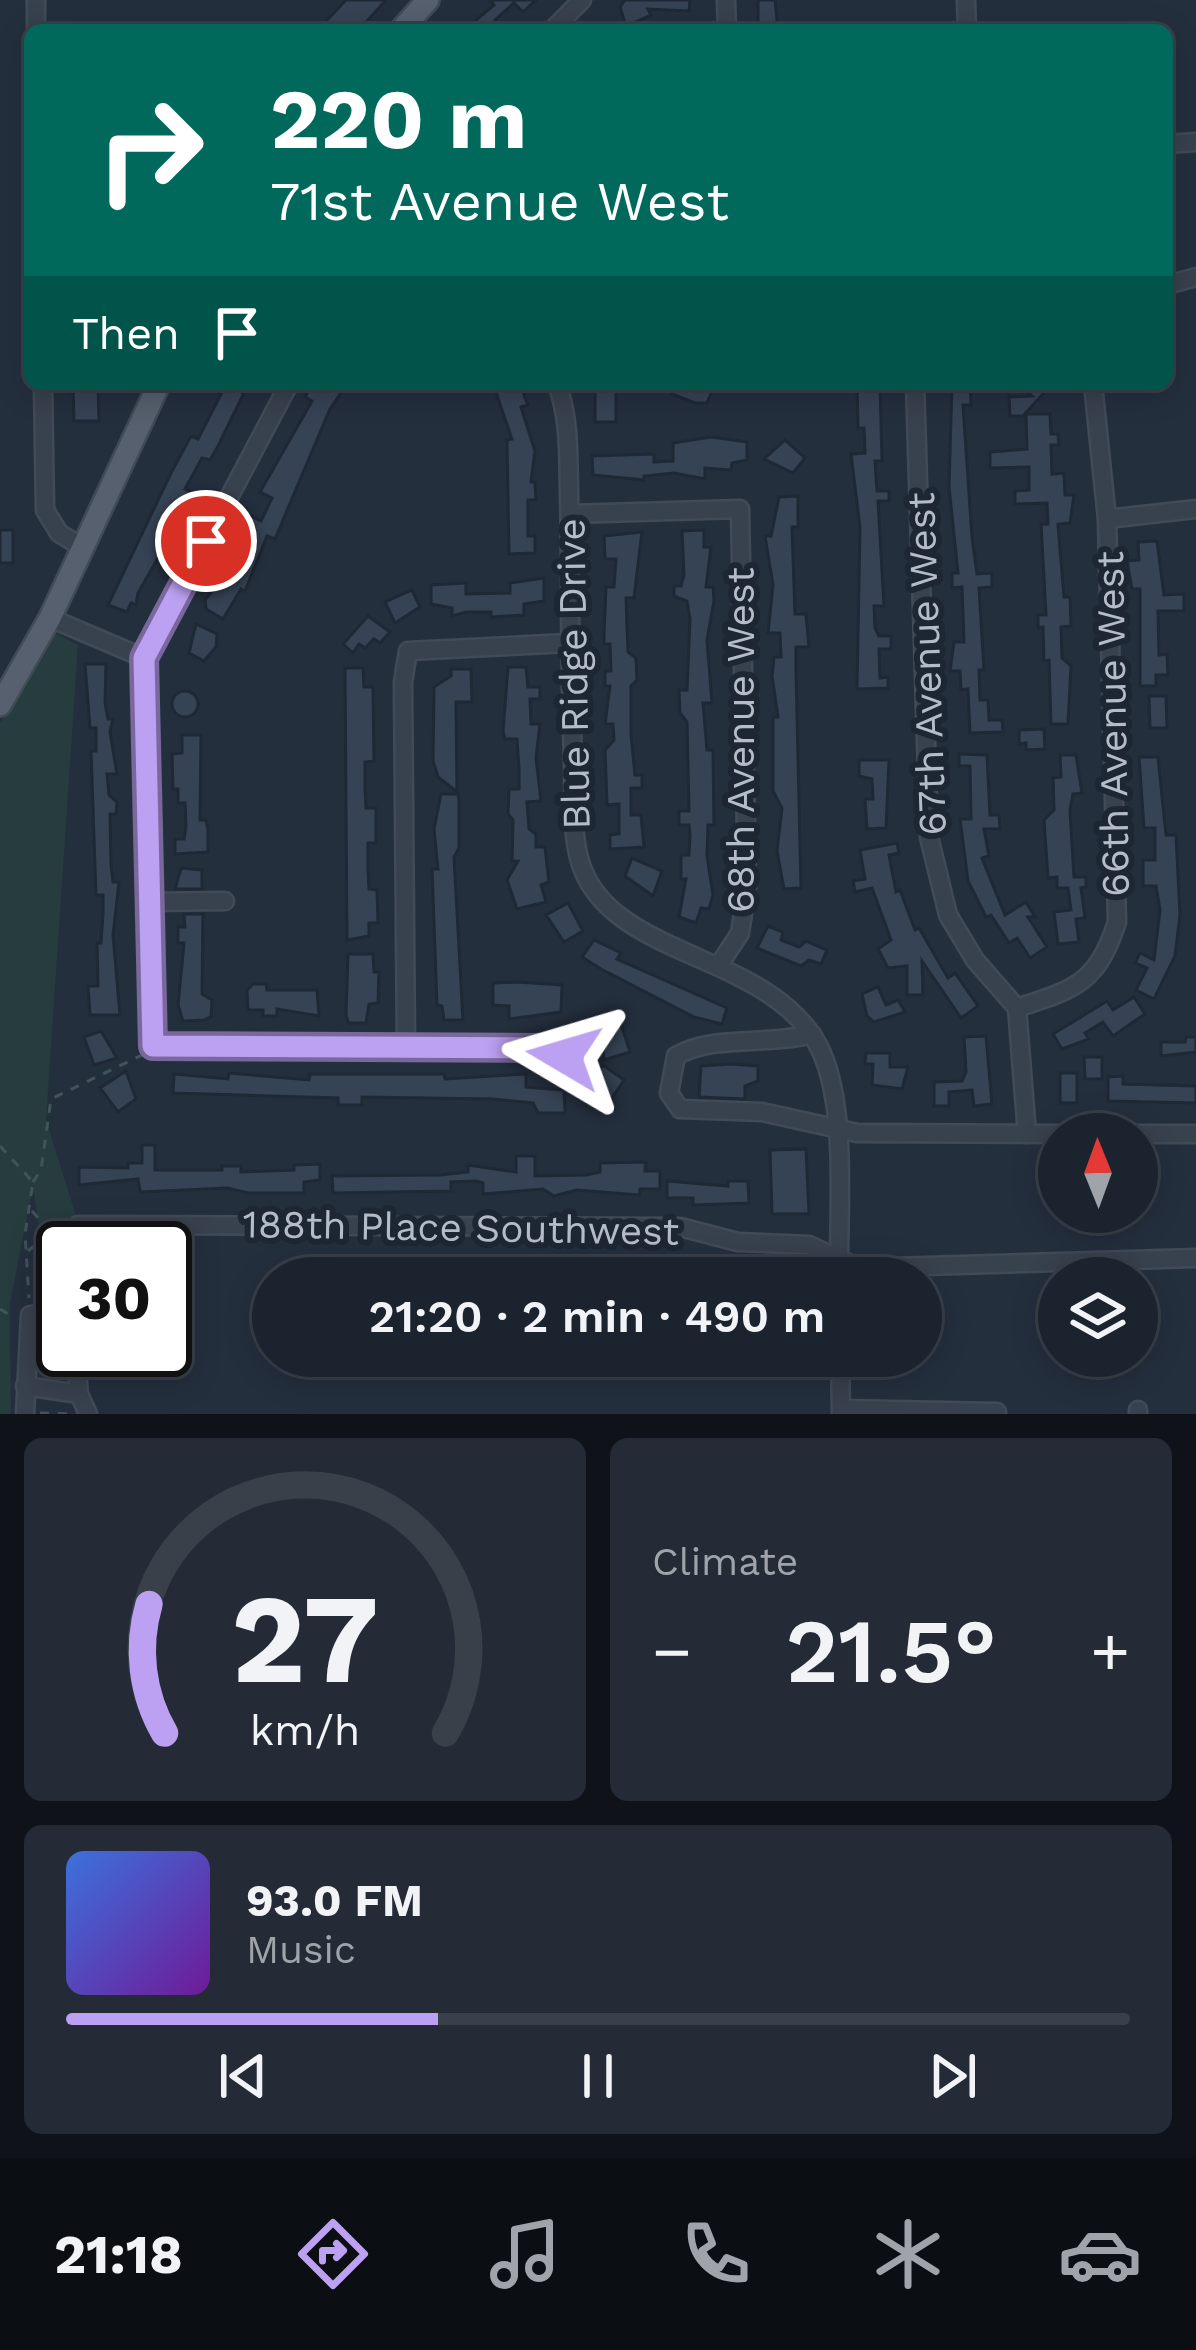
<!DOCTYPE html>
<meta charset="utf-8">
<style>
:root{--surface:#1b232e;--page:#242b36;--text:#f1f3f6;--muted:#a0a4aa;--line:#39404a;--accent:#bca0f2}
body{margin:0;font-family:"Work Sans",sans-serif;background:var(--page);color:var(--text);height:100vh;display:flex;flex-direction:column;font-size:45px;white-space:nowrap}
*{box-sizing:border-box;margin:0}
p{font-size:39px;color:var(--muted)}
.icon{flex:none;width:66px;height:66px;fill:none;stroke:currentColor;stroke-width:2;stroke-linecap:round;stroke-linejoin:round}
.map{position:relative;height:1414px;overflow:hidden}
.sheet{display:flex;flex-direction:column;gap:24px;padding:24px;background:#0f1319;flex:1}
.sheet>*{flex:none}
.banner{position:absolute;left:24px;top:24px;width:1149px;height:366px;border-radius:18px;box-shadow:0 6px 30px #0003,0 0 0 3px var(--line);background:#00695c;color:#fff;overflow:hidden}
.needle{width:78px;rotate:359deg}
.buttons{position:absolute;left:1038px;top:1113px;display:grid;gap:24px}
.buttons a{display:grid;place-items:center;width:120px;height:120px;border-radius:50%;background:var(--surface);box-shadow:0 6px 30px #0003,0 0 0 3px var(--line);font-size:60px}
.speed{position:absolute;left:36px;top:1221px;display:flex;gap:24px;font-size:60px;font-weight:700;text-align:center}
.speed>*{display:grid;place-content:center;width:156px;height:156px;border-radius:50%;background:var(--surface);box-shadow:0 6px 30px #0003,0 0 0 3px var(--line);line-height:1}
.speed .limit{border:6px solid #111;border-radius:18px;background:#fff;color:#111}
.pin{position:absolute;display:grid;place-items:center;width:102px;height:102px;color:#fff;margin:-51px;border:6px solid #fff;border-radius:50%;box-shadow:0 3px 12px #0007}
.me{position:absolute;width:132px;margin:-66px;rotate:277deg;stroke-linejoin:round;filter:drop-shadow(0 0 9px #0008)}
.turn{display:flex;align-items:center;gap:42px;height:252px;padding:0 48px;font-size:54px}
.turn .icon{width:156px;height:156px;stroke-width:2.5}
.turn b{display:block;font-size:84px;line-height:102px}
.then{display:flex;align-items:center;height:114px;padding:0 48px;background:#0003;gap:24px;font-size:45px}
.big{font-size:90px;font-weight:600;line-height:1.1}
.sheet .card{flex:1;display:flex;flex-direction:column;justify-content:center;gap:18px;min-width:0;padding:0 42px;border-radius:18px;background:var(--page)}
.sheet .dial{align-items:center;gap:0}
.dial svg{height:312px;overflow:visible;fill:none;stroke:var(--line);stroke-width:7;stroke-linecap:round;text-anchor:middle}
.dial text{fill:var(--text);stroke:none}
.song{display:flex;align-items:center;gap:36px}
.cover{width:144px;height:144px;border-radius:18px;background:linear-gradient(135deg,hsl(220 70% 55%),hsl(280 70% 35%))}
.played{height:12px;border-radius:6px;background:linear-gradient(90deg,var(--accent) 35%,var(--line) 35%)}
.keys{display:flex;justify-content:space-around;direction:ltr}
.heat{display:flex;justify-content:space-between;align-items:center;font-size:66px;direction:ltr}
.sheet .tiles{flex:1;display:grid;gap:24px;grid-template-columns:1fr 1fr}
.card:last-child{grid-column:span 2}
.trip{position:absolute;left:252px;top:1257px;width:690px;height:120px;border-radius:60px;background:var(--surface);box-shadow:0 6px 30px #0003,0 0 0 3px var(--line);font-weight:600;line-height:120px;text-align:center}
.tab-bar{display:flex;height:192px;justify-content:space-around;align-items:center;background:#0b0e12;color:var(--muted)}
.tab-bar .icon{width:84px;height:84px}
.tab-bar .selected{color:var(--accent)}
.tab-bar b{font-size:54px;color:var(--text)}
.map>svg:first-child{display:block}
.green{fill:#263c3f}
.building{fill:#364354;stroke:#1f2835;stroke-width:3}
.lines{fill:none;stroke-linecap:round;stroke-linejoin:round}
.minor-casing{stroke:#414a57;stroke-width:21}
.major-casing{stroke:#414a57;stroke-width:26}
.path{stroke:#3f5557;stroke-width:3;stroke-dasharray:9 9;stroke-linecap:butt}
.minor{stroke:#38414e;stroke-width:16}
.major{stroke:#56606e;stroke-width:21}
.route-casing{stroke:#7a689d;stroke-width:30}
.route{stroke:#bca0f2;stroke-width:21}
.labels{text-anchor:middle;stroke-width:12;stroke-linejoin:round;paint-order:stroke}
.street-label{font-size:39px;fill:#b4bcc9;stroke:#1d2633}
</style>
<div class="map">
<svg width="1196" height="1414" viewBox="0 0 1196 1414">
<rect width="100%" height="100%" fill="#242f3e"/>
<path class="green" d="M53 632 78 645 46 1120 86 1248H63V1305L50 1304 33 1186 10 1303 11 1414H0V723Z"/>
<g class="building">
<path d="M346 0H386L359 30H335L326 21Z"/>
<path d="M490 0H536L523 12 514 3 495 20 504 30H464L494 5Z"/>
<path d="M625 0H690L689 11 648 9 651 15 626 26 620 7Z"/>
<path d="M758 0H775L778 30H758Z"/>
<path d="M73 384H98L99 421H74Z"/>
<path d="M220 384H243L239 391 244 393 217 448 210 460 202 458 185 489 192 492 185 506 179 503 164 535 170 537 138 593 136 605 131 603 127 612 108 605 171 473 191 436 198 439 221 394 216 391Z"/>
<path d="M312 384 321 389 324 384H347L330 409 275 539 267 536 245 591 241 589 223 619 206 609 205 600 226 574 249 515 261 521 272 498 260 492 312 401 305 397Z"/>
<path d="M493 384H520L528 405 521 407 535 451 531 482H535L536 500H528V536H535V553L509 554 507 440 512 439Z"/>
<path d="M672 384H715L707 403H695L672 394Z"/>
<path d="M857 384H880L882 461H875L877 491H889V501H878L884 606H874L875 628 879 636H891V649H879L880 678 888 677V688L857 689 860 527 851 454 865 453 864 428H858Z"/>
<path d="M952 384H970L971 405H963L972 537 977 574 992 573V587L979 588 984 670H979L980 700H988L989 720H1002L1003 732 970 733 968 689 961 690 960 671H950L954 642H964L962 587 952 588V573H958L949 487Z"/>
<path d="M1018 384H1052L1023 416H1010L1009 397 1032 396Z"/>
<path d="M616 388V422H595V390Z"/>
<path d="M1026 414H1050L1051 434H1058L1059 445H1051L1052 474 1064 473 1065 495H1074L1070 523 1058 524 1064 597H1070L1071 626 1061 627 1062 658 1071 666 1068 724H1051L1049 660 1044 661 1043 627 1038 628V615H1046L1041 524H1048L1047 503 1015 504V491L1029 490V467L990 468V452L1027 449Z"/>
<path d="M711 437 747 442V460L732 463 731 470 705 468V479L674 473 644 476V480L593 475 592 456 654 454V462L673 461V443Z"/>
<path d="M785 440 805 458 793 473 764 459Z"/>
<path d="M798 496V527H792L795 614H806L809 647H796V671L801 888 784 889 777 851 782 808 773 791V717H778L772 676 774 657H781L780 633H768L773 585 765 536H771L779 497Z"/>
<rect x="0" y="530" width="13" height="33"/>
<path d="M704 530V547H711L706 587H713L714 601 707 640 712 703H703L707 750H713L714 825H708L707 856 713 895 709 909 701 908 696 923 679 917 686 879H681V855H689L690 835 689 825H679V811H689L687 722 680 713 679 690H687L690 619 687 601 674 596V586H681L684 575 682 531Z"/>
<path d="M642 532 634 598H626L628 652 636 658 637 680 631 686V734L635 775H642V788H631V815H641L644 847 610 849V835L619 834V804L607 805 605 750 614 740 613 724H605L610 686H605V671H611L610 644H604V633L606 587H614L616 559H605L604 536Z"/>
<path d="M1157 541 1164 595 1184 594V611H1158L1159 655 1167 654 1168 675H1156V686H1140V589H1132L1127 561 1139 560 1138 542Z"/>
<path d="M544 578V601L524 604V615L491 617V612H466L452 616V608L431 604V585L466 583V594L510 593V583Z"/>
<path d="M412 590 420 607 395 623 385 602Z"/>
<path d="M368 616 390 632 380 643 374 639 365 648 359 644 353 653 343 644Z"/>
<path d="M196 624 217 634 216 647 204 661 189 653Z"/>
<path d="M85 664H106L105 703 108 719H113L110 732 117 774H107L109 795 117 802 116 814H110L111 865 113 882H119L113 935 120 1015H90L88 986H98L97 943H101L103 914V895H96L91 751H96V728H90Z"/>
<path d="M508 667H526L528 687H540V699H530L531 724H540L536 758 541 801 527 802 529 829 536 834V847H545L549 882 541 885 546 902 517 909 507 880 518 861H512L513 820 508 814 509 789H519V769L517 739H505L503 731Z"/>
<path d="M345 668H363L364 687H373L374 761 365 762V789L366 808H376V843H368V871L369 889 377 890 378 923H369V936L347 940Z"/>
<path d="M451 669H471L472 702H456L457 792 438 777 433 761 434 687 451 676Z"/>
<circle cx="185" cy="704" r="13"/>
<path d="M1149 696H1166L1167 728H1150Z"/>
<path d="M1044 729 1045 749 1026 750V743L1019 744V730Z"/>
<path d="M182 735H201L200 820H206L208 829V852L175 854V839H184L186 826 185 803H178V789H173L172 754 182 753Z"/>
<path d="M959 754 987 755 990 815H999L1000 829H984L989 856 982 858 1005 915 1026 902 1035 917H1028L1047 947 1030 958 1017 938 1009 943 991 915 986 917 968 881 960 819H971L970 766H959Z"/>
<path d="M1060 755H1076L1082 793 1073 794 1070 810 1074 877H1086V887L1081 888 1085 918 1076 919 1079 942 1058 944 1054 912 1071 910 1068 888H1057V877L1048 878 1044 820 1054 810 1053 778 1061 777Z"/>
<path d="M1139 757H1158L1166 835H1176L1180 915 1175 956 1154 999 1136 990 1147 968 1135 963 1140 953 1154 960 1160 910 1156 886H1143V860H1155V828H1144Z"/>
<path d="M859 760H889L886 828 867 829 865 799H873L872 779 859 776Z"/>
<path d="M441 794H458L459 800V848L454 857 463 1020H444L442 1006 437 1005 432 869H438L434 829Z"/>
<path d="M897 843 899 853 889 855 896 892 900 890 915 930 919 928 948 978 955 973 978 1006 961 1018 922 961 923 995H907V966L888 968 878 949 891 940 872 888 855 892 853 881 865 879 860 850Z"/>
<path d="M632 858 662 871 653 896 625 876Z"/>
<path d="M181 868 202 870V889H175Z"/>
<path d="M568 903 583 931 564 942 546 915Z"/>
<path d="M184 914H203L202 994 212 1000 211 1017 204 1020 183 1021 178 1005 184 943H178V927H185Z"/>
<path d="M768 926 783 932 781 940 799 947 806 941 827 950 821 964 809 960 801 966 757 948Z"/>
<path d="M594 940 621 953 617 959 727 1008 722 1024 694 1017 601 969 582 957Z"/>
<path d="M348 954H373L374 972H379L378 1003 369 1004 366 1023H348L346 1014Z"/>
<path d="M517 982 562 985 561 1012 509 1019V1006L493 1005V983Z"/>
<path d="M253 984H266L267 990H317L319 1016 277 1009V1016H263V1010H248L247 990Z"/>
<path d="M878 987 886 1005 898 1000 905 1012 874 1022 867 1016 862 994Z"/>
<path d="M1134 997 1145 1014 1113 1036 1103 1022 1085 1033 1089 1039 1062 1049 1053 1034 1107 1001 1113 1010Z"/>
<path d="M621 1024 630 1052 604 1060 600 1033Z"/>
<path d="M101 1031 117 1058 94 1065 84 1037Z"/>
<path d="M986 1036 992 1104 974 1106 972 1090 949 1092V1106H934V1082L962 1081 966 1072 964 1037Z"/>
<path d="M1186 1037H1196V1052L1161 1056V1042H1185Z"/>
<path d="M866 1053H890V1067H908L902 1089 872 1085 873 1064H865Z"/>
<path d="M1084 1057H1102V1079H1085Z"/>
<path d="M730 1064 758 1066V1081L745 1086V1099L699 1097 701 1066Z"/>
<path d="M603 1065 624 1080 604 1110 588 1099 593 1091 586 1087Z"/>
<path d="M126 1071 136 1099 118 1112 100 1088Z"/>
<path d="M229 1073 309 1080 310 1074H444L445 1079 526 1074V1087L564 1090 565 1113H538L533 1103 492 1099 362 1097V1105H338V1098L173 1093 174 1074 228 1079Z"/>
<rect x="1060" y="1073" width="17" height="30"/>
<path d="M1123 1076V1084L1196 1086V1103L1108 1101V1077Z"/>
<path d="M142 1145H155V1170H222V1166H241V1172L294 1170V1165L320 1164V1180L304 1182V1193H248L227 1188 140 1192 138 1179 79 1185V1167L128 1168V1163H142Z"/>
<path d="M806 1149 809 1214H772L770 1150Z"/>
<path d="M516 1156H535V1176L586 1175 600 1172V1163L646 1162 645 1171H660V1189H640L639 1195 577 1190 554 1196 543 1189 483 1194V1183L476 1181 451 1182V1191L333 1193 332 1176 440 1175 468 1172V1165L516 1172Z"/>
<path d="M667 1181 728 1186V1181H748L749 1203 693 1205V1198H667Z"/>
</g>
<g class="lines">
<defs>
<g id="minor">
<path d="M36 0V30"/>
<path d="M726 0 727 30"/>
<path d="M966 0 967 30"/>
<path d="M552 30 582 0"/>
<path d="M1167 144 1196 142"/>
<path d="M1167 285 1196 277"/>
<path d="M43 384 45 510 59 533 80 546"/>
<path d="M289 384 144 658 153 1046 544 1049 564 1056"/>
<path d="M557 384C570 419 568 456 569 492 571 581 569 669 573 758 574 790 571 827 579 858 605 961 774 950 821 1051 848 1110 838 1214 839 1278"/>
<path d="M915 384 929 837 948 915 975 960 1017 1008 1027 1134"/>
<path d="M570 514 740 509 747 887 740 933 719 965"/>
<path d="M1107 519 1196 509"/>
<path d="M50 618 144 658"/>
<path d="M150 902 225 901"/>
<path d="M1017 1008C1076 989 1097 983 1117 922L1107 519 1093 384"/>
<path d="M812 1034C768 1046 715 1034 676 1056L669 1093 680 1109 762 1112 857 1133 1059 1134"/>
<path d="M406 1050 403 682 408 651 568 643"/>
<path d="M1137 1134H1196"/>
<path d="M78 1225 680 1227 738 1242 809 1245 859 1268 1196 1258"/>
<path d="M75 1350 79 1394 88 1414"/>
<path d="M840 1356 841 1414"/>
<path d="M25 1386 79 1394"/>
<path d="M841 1409 997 1412"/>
<path d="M25 1414 30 1315 63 1313"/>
<path d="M1138 1414V1410"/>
</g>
<g id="major">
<path d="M401 30 428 0"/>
<path d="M0 705 50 618 159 384"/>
</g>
</defs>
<use href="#minor" class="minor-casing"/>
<use href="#major" class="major-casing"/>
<g class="path">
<path d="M0 1146 33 1182 25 1234 29 1298"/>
<path d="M33 1182 41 1170 51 1099 142 1055"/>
<path d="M32 1211 50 1231"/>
<path d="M28 1251 51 1232H65"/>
<path d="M0 1309 13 1317"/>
<path d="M40 1413 72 1414"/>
</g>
<use href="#minor" class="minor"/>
<use href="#major" class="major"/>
</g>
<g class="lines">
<defs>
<path id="route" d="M206 541 144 658 153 1046 544 1048 564 1056"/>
</defs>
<use href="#route" class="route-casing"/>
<use href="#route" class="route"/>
</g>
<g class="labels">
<g class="street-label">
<text transform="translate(926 664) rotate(-92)" y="14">67th Avenue West</text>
<text transform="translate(573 674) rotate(-91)" y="14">Blue Ridge Drive</text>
<text transform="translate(1112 724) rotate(-91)" y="14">66th Avenue West</text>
<text transform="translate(740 740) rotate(-90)" y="14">68th Avenue West</text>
<text transform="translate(461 1227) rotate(1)" y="14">188th Place Southwest</text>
</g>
</g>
</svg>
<div class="buttons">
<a><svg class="needle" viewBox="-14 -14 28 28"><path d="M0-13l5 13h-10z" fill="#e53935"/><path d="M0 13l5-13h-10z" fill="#a0a4aa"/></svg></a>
<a><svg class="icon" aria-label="layers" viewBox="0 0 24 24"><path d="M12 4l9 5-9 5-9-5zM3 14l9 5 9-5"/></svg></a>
</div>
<div class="speed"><div class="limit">30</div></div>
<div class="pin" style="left:206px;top:541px;background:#d93025"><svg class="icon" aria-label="arrive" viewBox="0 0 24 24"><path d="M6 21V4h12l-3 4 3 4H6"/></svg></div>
<svg class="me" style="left:564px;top:1056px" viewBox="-20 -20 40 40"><path d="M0-17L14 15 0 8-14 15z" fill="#bca0f2" stroke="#fff" stroke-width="4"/></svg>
<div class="trip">21:20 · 2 min · 490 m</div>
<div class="banner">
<div class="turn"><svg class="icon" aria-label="right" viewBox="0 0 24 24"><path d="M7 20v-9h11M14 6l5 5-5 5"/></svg><div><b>220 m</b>71st Avenue West</div></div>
<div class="then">Then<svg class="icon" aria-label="arrive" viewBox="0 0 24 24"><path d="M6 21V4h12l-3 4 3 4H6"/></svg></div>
</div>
</div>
<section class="sheet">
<div class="tiles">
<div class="card dial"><svg viewBox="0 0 100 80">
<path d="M14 69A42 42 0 1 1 86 69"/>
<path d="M14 69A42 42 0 0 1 10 36" stroke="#bca0f2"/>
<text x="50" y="56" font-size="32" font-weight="700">27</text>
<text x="50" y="72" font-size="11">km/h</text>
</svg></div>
<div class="card"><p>Climate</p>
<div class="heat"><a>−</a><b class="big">21.5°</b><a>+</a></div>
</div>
<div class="card">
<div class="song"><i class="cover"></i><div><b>93.0 FM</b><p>Music</p></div></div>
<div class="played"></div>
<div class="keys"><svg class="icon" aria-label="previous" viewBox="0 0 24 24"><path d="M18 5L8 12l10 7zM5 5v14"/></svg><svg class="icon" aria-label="pause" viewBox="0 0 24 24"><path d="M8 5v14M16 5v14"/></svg><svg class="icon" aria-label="next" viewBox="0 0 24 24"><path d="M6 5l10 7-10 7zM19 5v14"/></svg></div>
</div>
</div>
</section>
<nav class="tab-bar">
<b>21:18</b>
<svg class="icon selected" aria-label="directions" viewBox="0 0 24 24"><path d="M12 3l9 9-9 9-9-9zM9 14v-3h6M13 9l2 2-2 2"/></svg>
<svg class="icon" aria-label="music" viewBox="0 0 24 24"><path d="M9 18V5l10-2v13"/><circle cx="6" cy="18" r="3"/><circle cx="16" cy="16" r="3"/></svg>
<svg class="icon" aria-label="phone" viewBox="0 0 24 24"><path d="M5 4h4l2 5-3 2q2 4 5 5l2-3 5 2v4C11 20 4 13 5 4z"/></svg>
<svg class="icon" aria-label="climate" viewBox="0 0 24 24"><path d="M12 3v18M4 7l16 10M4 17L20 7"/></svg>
<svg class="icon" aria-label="car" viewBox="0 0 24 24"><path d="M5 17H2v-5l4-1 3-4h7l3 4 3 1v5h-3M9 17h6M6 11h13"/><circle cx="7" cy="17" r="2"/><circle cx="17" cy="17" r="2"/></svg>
</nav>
